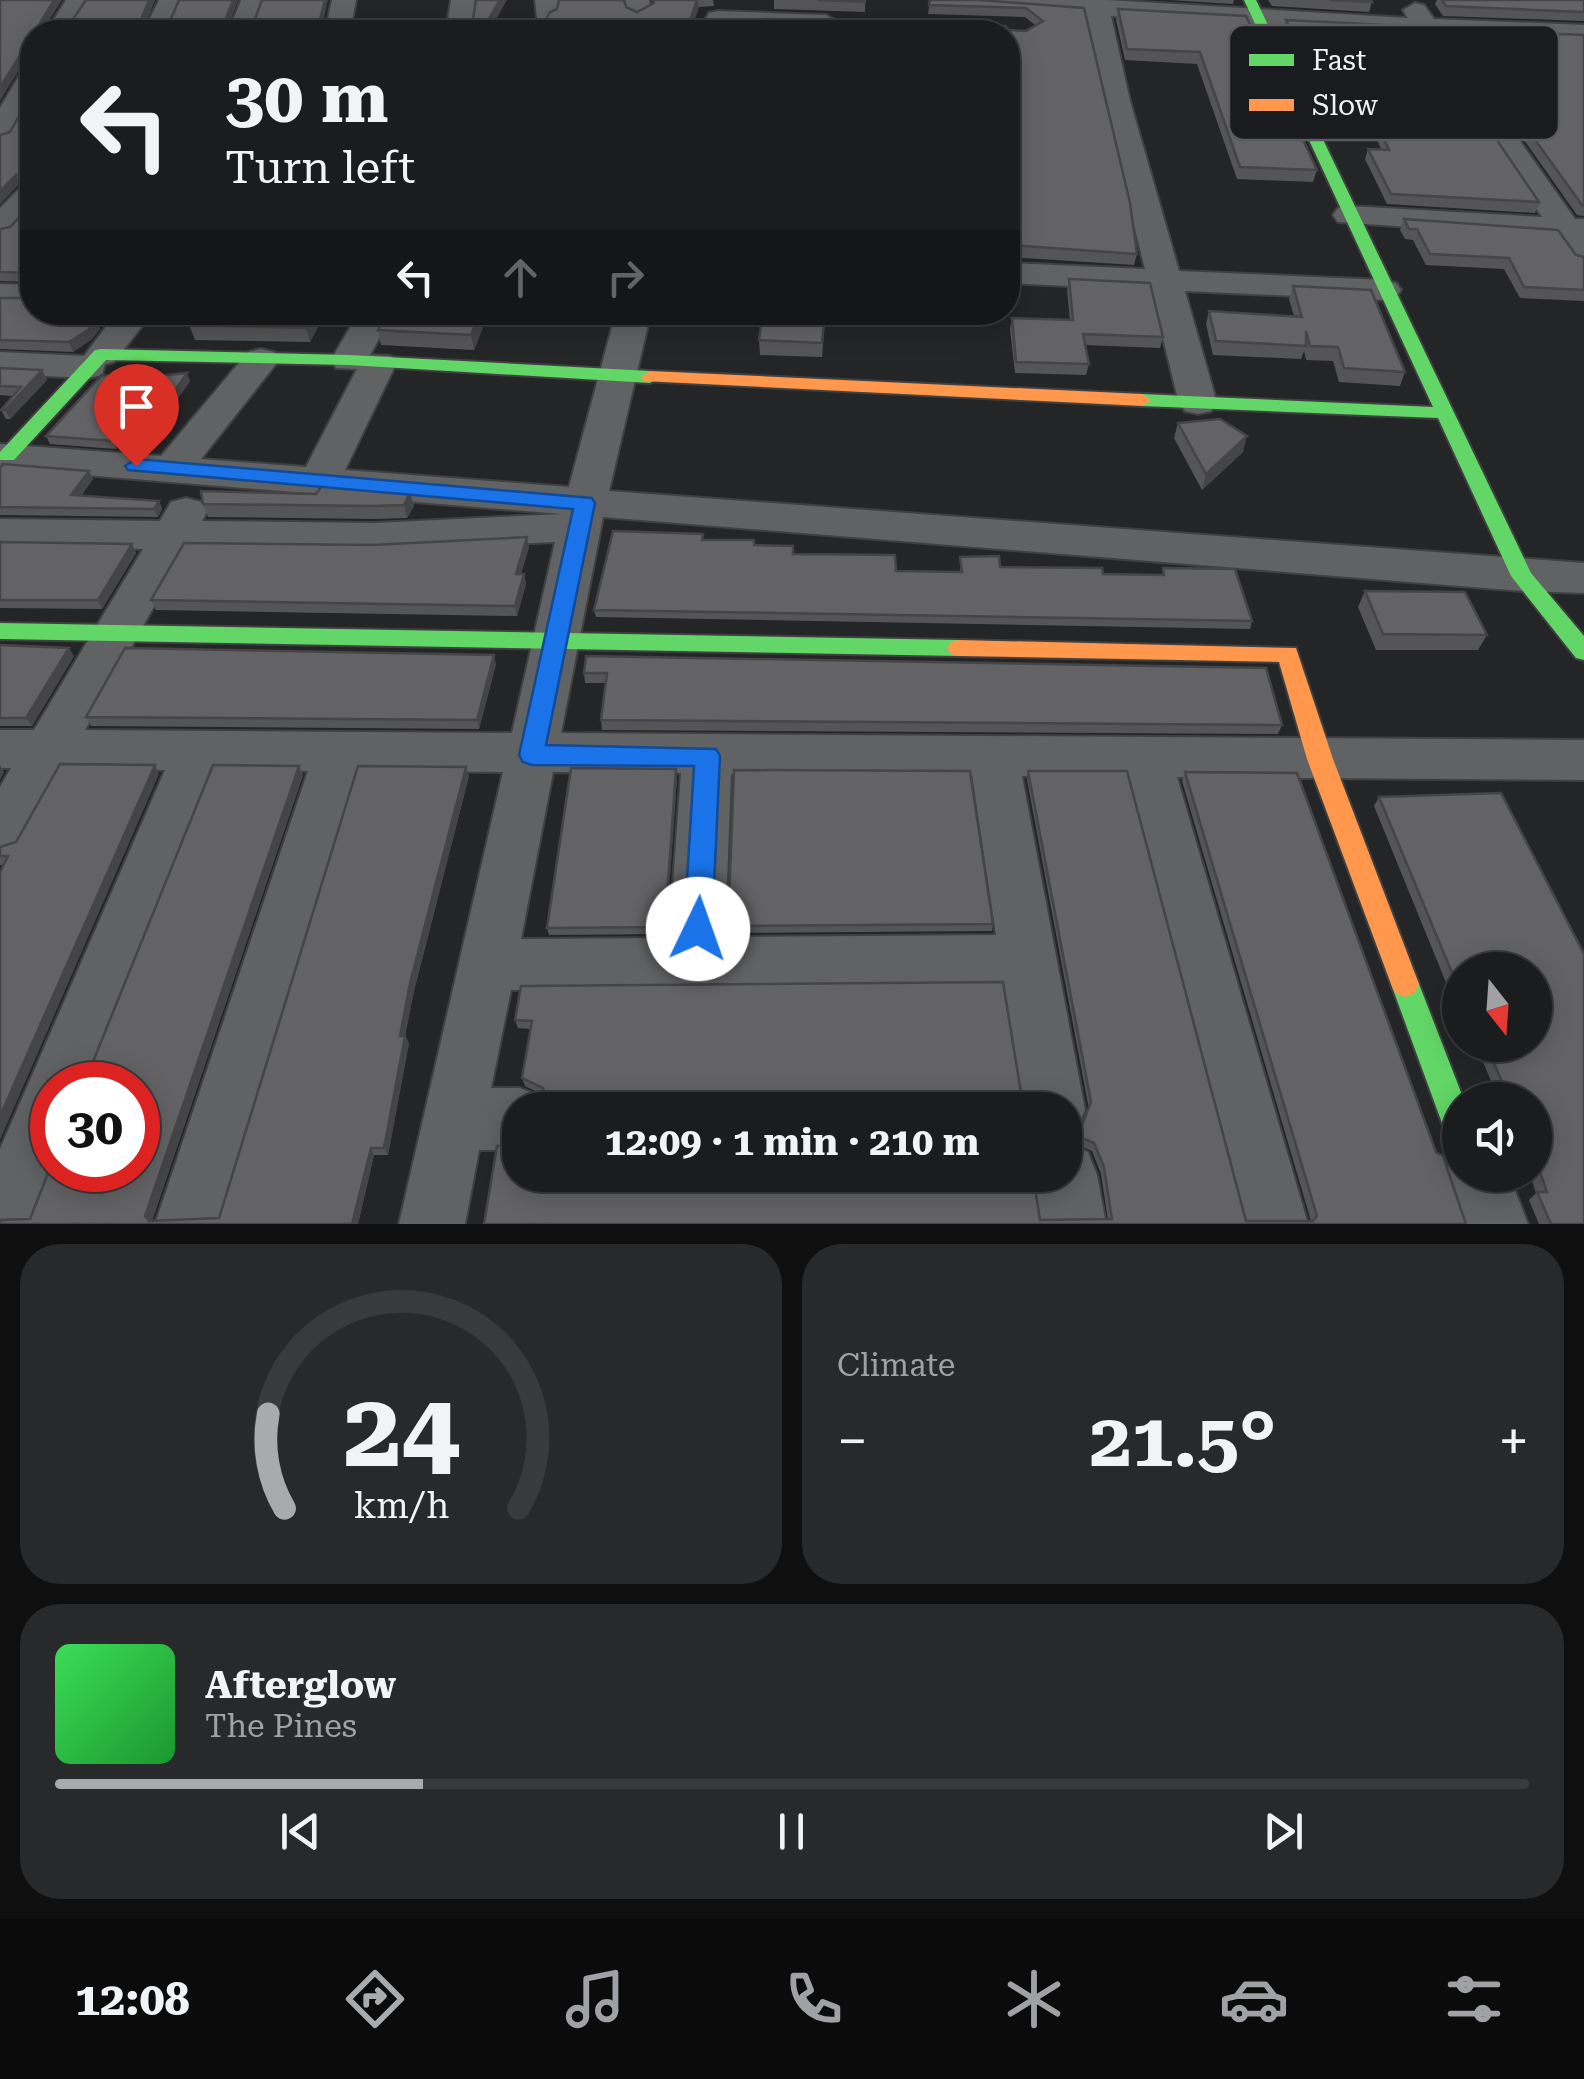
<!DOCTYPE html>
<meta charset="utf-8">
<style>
:root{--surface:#1b1c1d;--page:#28292a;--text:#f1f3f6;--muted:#a0a1a4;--line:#393a3b;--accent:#a9aaac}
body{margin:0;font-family:"Roboto Serif",serif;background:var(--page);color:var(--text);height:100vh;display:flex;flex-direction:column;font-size:38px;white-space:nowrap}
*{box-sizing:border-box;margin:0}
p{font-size:32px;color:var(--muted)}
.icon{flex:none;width:55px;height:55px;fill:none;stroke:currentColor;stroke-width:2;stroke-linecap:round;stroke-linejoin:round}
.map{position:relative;height:1224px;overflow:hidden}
.drawer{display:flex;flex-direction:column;gap:20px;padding:20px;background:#0f0f10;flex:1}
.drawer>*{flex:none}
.guide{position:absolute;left:20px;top:20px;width:1000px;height:305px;border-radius:40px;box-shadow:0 5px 25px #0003,0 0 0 2px var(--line);background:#1b1c1d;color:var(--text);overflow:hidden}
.needle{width:65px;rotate:163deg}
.controls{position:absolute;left:1442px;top:952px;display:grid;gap:20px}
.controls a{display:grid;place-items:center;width:110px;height:110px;border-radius:50%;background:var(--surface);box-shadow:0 5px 25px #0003,0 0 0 2px var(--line);font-size:50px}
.speed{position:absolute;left:30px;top:1062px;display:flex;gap:20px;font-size:50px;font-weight:700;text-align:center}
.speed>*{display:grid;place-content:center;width:130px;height:130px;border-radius:50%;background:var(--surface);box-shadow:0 5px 25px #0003,0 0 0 2px var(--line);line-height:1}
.speed .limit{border:15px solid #d22;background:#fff;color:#111}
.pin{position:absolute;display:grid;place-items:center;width:85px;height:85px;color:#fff;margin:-102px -42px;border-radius:50% 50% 50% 0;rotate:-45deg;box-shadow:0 0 10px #0007}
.pin .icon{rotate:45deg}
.me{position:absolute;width:110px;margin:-55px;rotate:3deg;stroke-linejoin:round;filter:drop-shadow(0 0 8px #0008)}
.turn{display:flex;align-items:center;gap:35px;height:210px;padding:0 40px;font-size:45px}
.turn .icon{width:130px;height:130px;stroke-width:2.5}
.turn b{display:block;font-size:70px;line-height:85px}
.lanes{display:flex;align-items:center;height:95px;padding:0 40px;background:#0003;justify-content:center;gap:50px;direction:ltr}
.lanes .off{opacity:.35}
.big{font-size:75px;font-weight:700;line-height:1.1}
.drawer .card{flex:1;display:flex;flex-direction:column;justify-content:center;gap:15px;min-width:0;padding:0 35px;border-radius:40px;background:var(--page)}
.drawer .dial{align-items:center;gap:0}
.dial svg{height:260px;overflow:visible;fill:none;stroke:var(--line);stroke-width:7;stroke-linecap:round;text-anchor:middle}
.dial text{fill:var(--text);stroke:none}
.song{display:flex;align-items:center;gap:30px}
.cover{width:120px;height:120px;border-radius:15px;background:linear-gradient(135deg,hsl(130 70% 55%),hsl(130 70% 35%))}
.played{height:10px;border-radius:5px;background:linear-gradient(90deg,var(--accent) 25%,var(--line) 25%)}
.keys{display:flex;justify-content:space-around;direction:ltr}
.heat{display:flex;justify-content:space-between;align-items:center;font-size:55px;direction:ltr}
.drawer .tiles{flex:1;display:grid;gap:20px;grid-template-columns:1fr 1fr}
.card:last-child{grid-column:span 2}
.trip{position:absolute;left:502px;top:1092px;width:580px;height:100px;border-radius:40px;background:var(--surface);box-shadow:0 5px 25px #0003,0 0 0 2px var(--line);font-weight:700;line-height:100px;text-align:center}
.tab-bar{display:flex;height:160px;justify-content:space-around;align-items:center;background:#0b0b0c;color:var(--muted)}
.tab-bar .icon{width:70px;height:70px}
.tab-bar .active{color:var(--accent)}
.tab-bar b{font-size:45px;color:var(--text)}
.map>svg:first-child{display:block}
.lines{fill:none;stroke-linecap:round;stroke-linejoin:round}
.street-casing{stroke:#3f4041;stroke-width:4}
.fast-casing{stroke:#3f4041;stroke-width:4}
.slow-casing{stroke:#3f4041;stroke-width:4}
.street{fill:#616263;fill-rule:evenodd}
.fast{fill:#63d668;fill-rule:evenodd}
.slow{fill:#ff974d;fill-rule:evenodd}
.wall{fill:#555557}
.shaded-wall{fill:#454547}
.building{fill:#636365;stroke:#454547;stroke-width:2.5;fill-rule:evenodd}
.route{fill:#1a73e8;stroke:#114b97;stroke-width:2.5}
.key{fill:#1a1b1e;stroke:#5a5b5e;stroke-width:2.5}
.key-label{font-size:28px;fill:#f0f1f3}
</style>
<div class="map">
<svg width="1584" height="1224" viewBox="0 0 1584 1224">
<rect width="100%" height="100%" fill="#242527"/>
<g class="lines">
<defs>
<g id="street">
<path d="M66 0H90L70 32H46Z"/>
<path d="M159 0H183L167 32H143Z"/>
<path d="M241 0H265L252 32H228Z"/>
<path d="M332 0H356L350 32H325Z"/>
<path d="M451 0H475L471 32H446Z"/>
<path d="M535 0H559L555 18H537Z"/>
<path d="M625 0H649L651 11 639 18 630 16Z"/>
<path d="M969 0H1107L1408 18 1403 10 1415 3 1424 5 1434 19 1584 25V41L1445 35 1575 219H1584V265L1572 262 1555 237 1338 222 1333 215 1338 208 1349 206 1542 217 1419 33 1111 16 1130 101 1179 271 1384 280 1396 283 1401 290 1396 297 1384 300 1185 291 1217 403 1211 411 1198 414 1185 411 1179 403 1151 290 1008 283V263L1145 269 1103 101 1086 14 981 7Z"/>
<path d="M718 11 826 15 838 22 826 29 709 23 706 18 709 13Z"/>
<path d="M32 67V99L10 139 0 142V108L23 69Z"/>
<path d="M32 185V211L11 233 0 236V208L21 187Z"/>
<path d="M0 284 32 285V305L0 304Z"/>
<path d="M117 312H153L114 362 105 364 102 375 89 378 0 374V352L84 356Z"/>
<path d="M359 312H394L370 355 391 356 396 364 345 470 569 487 616 312H651L609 491 1584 563V593L1522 591 603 517 561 733 1584 740V780L1177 777 1308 1224H1242L1127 776H1022L1085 1110 1076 1131 1065 1136V1110H1023L1004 986 511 990 491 1088H520L542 1097 547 1110H520V1150H479L465 1224H399L503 772 358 771 221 1224H155L308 771 215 770 89 1085H52L55 1170 34 1224H0V1149L165 770 63 769 19 848 0 855V787L11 768H0V730H34L143 549 0 547V519L160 521 171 502 186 498 201 502 207 512 202 521 375 523 562 514 0 468V444L161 456 248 352 261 349 274 352 279 360 201 459 306 467 357 369 336 368 331 360ZM555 542 512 733 85 730 186 549 375 551ZM553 772 681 773 669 938 521 939ZM731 774 972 775 996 935 725 937Z"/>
<path d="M1065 1143 1088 1152 1097 1175 1106 1224H1040L1033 1175H1065Z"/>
<path d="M1460 1150V1175H1509L1528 1224H1462L1445 1175 1454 1152Z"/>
</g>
<g id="fast">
<path d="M1244 0H1256L1531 573 1584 636V660L1576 658 1511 576 1438 418 1142 406 1133 400 1142 394 1433 407Z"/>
<path d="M101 349 349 355 650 371 659 377 650 383 349 365 106 360 14 460H0V452L95 350Z"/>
<path d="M0 623 959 640 967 642 971 648 967 654 959 656 0 639Z"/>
<path d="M1405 971 1415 975 1419 984 1464 1100H1460V1146L1449 1142 1391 984 1395 975Z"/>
</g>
<g id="slow">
<path d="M650 371 1142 394 1151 400 1142 406 643 381 641 377Z"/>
<path d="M959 640 1296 648 1333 759 1419 984 1415 993 1405 997 1395 993 1391 984 1307 759 1279 662 959 656 951 654 947 648 951 642Z"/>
</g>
</defs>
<use href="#street" class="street-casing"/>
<use href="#fast" class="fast-casing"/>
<use href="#slow" class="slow-casing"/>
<use href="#street" class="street"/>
<use href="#fast" class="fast"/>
<use href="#slow" class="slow"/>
</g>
<g class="wall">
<path d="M62 0 46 26 67 28 86 0H155L144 27 168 26 238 0 228 26 252 27 328 0 32 312H97L91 319 100 329 92 339 73 352 0 349V298H30V282L0 281V229L10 227 31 205V182L20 183 0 204 10 132 32 93V64L22 65Z"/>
<path d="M652 0H713L714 6 699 7 690 32 557 9 626 7 637 12 653 3Z"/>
<path d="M774 0H865V12L774 9Z"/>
<path d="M930 0 982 1 1084 8 1137 254 1134 265 1008 257V32L1009 30 1026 31 1035 25 1025 17 928 14Z"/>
<path d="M1170 0H1234L1233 4Z"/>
<path d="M1268 0H1371L1372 2 1369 12 1272 6Z"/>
<path d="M1437 0H1584V21L1443 16 1435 4Z"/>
<path d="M1118 9 1246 16 1317 170 1313 182 1237 179 1197 64 1125 60 1116 20Z"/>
<path d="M1286 20 1387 31 1539 202 1535 213 1387 204 1365 159 1368 149H1381L1351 80 1307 78 1284 29Z"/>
<path d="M1463 30 1584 35V216L1577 215 1456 44Z"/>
<path d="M1404 219 1584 257V301L1520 298 1504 269 1426 265 1413 240 1405 239 1400 230Z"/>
<path d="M1069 279 1163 337 1160 348 1085 345 1089 364 1086 375 1015 373 1010 329 1012 318 1070 320 1067 290Z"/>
<path d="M1293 286 1405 372 1400 386 1339 382 1333 361 1306 360 1304 351 1301 359 1213 355 1206 324 1209 311 1294 316 1289 299Z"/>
<path d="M326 312 310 342 195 340 189 325Z"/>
<path d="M387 312H489L474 350 381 345 378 330Z"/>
<path d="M825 322 822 357 760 355 759 340Z"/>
<path d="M0 368 42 370 47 380 10 419H6L1 410 13 396 0 395Z"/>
<path d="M137 378 190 381 165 417 147 419 129 432 116 449 50 444 46 436Z"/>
<path d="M1178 423 1243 452 1202 490 1174 438Z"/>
<path d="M0 468 93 479 81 496 159 501 162 509 158 517 0 515Z"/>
<path d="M410 493 414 506 407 518 375 519 208 517 203 504 316 494Z"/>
<path d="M703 534V540L754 545 793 554 896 571 960 572V557L1000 567 1103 574 1162 575 1163 568 1252 621 1250 629 596 617 594 610Z"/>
<path d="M0 542 132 544 136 553 102 609 0 608Z"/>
<path d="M529 547 521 574H524L526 584 517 616 156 610 151 600Z"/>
<path d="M1365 591 1487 635 1478 650H1376L1358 607Z"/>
<path d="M0 645 74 656 32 726H0Z"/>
<path d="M586 656 1282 725 1278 734 602 730 601 720 606 683H585L584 673Z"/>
<path d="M496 664 479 729 91 726 86 717Z"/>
<path d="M299 766 303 775 152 1221 219 1218 469 776 414 991 405 1036 409 1043 388 1155H374L358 1224H0L30 1219 86 1079Z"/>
<path d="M1028 771 1246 1221H1311L1182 781 1185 772 1436 1152 1466 1224H484L1108 1220 1101 1174 1092 1151 1066 1140 1065 1131 1082 1125 1089 1109 1027 780Z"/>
<path d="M159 774 4 865H0V847L16 842Z"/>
<path d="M677 777 666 934 549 935 547 928Z"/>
<path d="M1501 793 1584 954V1224H1539L1529 1200 1536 1193 1530 1175H1535V1100H1499L1476 1045H1535V970H1460V1017L1374 806 1379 797Z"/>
<path d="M993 924 992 931 729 933 728 926Z"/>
<path d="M1003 982 548 1105 545 1096 525 1086 522 1078 531 1029 518 1028 515 1020Z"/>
</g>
<g class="shaded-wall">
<path d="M54 0H62L42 32 39 25Z"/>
<path d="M149 0H155L142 32 138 27Z"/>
<path d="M233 0H238L226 32 223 26Z"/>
<path d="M325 0H328L321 31 319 23Z"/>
<path d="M500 0H507L489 32H481Z"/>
<path d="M697 0 699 7 690 32H686Z"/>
<path d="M28 55 31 63 22 65 0 101V87L19 57Z"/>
<path d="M16 175 20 183 0 204V191Z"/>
<path d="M85 312H97L84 328 80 319Z"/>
<path d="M314 312H326L310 342 306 328Z"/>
<path d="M480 312H489L474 350 471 335Z"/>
<path d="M96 320 100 329 92 339 73 352 69 342Z"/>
<path d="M42 370 47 380 10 419 5 410Z"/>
<path d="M187 373 190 381 165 417 147 419 129 432 116 449 113 441 125 424Z"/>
<path d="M1247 436 1243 452 1202 490 1206 474Z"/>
<path d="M89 471 93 479 75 504 71 495Z"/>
<path d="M410 493 414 506 407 518 404 505Z"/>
<path d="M159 501 162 509 158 517 154 509Z"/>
<path d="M527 537 529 547 518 584 516 574Z"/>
<path d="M132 544 136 553 102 609 98 600Z"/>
<path d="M524 574 526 584 517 616 515 606Z"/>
<path d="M69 648 74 656 32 726 26 718Z"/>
<path d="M494 655 496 664 479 729 477 720Z"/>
<path d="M0 765 4 772 0 780Z"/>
<path d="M155 765 159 774 0 1140V1116Z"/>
<path d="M299 766 303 775 151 1223 145 1216Z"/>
<path d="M466 767 469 776 414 991 403 1043 400 1036 410 983Z"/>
<path d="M676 769 677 777 666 934 665 927Z"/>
<path d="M405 1036 409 1043 388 1155 384 1148Z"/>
<path d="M371 1148 374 1155 358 1224H352Z"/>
</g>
<g class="building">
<path d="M0 0H54L39 25 67 28 86 0H149L138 27 168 26 179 0H233L223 26 252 27 262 0H325L319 23 325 28 324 32H32V312H85L80 319 96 320 88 330 69 342 0 340V298H30V273L0 272V229L10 227 31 205V173L16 175 0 191V135L10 132 32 93V59L28 55 19 57 0 87Z"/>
<path d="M476 0H500L481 32H471Z"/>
<path d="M559 0H624L626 7 637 12 654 3 653 0H697L686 32H539L550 12 557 9Z"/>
<path d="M818 0H865V2Z"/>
<path d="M930 0H979L1084 8 1130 203 1137 254 1008 245V32H764L767 19 1005 26 1009 30 1026 31 1043 21 1026 8 929 5Z"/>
<path d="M1330 0H1371L1372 2Z"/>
<path d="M1442 0H1584V12L1446 6Z"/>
<path d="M1118 9 1246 16 1317 170 1240 167 1200 52 1127 49Z"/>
<path d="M1286 20 1384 25 1387 31 1424 33 1539 202 1391 194 1368 149 1389 150 1354 70 1310 68Z"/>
<path d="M1463 30 1584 35V205H1582L1459 34 1466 35Z"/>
<path d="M1404 219 1558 230 1576 255 1584 257V290L1524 287 1509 258 1430 254 1417 229H1409Z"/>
<path d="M1069 279 1150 283 1163 337 1083 334 1089 364 1016 362 1012 318 1073 320Z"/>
<path d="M1293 286 1371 290 1405 372 1344 368 1338 347 1310 346 1306 331V346L1216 341 1209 311 1302 317Z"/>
<path d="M199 312H314L306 328 189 325Z"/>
<path d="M387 312H480L471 335 378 330Z"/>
<path d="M763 312H825L822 343 759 340Z"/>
<path d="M0 368 42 370 5 410H1L21 387 0 386Z"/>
<path d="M187 373 162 409 144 411 125 424 113 441 46 436 102 375 137 378Z"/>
<path d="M1220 419 1247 436 1206 474 1178 423Z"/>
<path d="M3 464 89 471 71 495 159 501 154 509 0 507V468Z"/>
<path d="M322 486 410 493 404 505 371 506 203 504 201 491 316 494Z"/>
<path d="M613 531 703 534 702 540H754V545L793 546V554L895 555 896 571 962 572 960 557 999 556 1000 567 1102 568 1103 574 1164 575 1163 568 1235 569 1252 621 594 610Z"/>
<path d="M527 537 516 574H524L515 606 151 600 184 543 372 545Z"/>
<path d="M0 542 132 544 98 600H0Z"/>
<path d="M1365 591 1465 592 1487 635 1383 634Z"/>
<path d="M0 645 69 648 26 718H0Z"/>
<path d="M125 648 494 655 477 720 86 717Z"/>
<path d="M586 656 1266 668 1282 725 601 720 607 673H584Z"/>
<path d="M60 764 155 765 0 1116V872L8 856H0V847L16 842Z"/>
<path d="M213 765 299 766 145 1216 149 1221 219 1218 358 766 466 767 410 983 400 1036H405L384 1148H371L352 1224H0V1220L30 1219 52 1163 49 1081 86 1079ZM52 1085H138V1170H52Z"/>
<path d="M571 768 676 769 665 927 547 928Z"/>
<path d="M734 770 970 771 993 924 728 926Z"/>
<path d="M1028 771H1127L1246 1221H1313L1317 1216 1185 772 1297 773 1436 1152 1443 1156 1466 1224H484L497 1146 520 1145V1175H1033L1040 1220 1112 1219 1104 1167 1094 1143 1069 1132 1065 1135V1131L1082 1125 1091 1102Z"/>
<path d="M1501 793 1584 954V1224H1551L1537 1192H1547L1535 1158V1100H1510L1486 1045H1535V970H1460V992L1379 797Z"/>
<path d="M1003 982 1023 1105 1064 1106V1110H521V1106L548 1105 543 1088 522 1078 532 1021 515 1020 521 986Z"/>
</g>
<path class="route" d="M136 459 592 498 595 503 546 745 716 749 720 756 712 929 708 938 698 941 688 938 684 929 694 766 532 765 523 762 519 755 573 509 128 470 125 466Z"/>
<rect x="1229" y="25" width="330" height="115" rx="15" class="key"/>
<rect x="1249" y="54" width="45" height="12" fill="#63d668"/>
<rect x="1249" y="99" width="45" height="12" fill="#ff974d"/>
<g class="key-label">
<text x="1312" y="70">Fast</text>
<text x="1312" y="115">Slow</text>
</g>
</svg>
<div class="controls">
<a><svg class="needle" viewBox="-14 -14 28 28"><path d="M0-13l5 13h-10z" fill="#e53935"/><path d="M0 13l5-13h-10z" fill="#a0a1a4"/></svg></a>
<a><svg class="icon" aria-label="sound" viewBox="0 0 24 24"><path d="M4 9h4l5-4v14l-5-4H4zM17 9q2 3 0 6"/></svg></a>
</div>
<div class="speed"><div class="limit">30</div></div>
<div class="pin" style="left:136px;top:466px;background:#d93025"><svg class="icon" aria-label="arrive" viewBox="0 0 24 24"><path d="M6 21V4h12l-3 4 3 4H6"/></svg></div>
<svg class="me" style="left:698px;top:929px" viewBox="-20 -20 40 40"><circle r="19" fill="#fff"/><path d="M0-13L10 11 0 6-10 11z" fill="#1a73e8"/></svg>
<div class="trip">12:09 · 1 min · 210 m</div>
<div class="guide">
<div class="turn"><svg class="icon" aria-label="left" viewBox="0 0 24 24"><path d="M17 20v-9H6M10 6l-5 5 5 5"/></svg><div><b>30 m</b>Turn left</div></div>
<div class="lanes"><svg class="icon" aria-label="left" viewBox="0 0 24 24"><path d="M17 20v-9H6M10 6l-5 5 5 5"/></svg><svg class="icon off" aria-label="ahead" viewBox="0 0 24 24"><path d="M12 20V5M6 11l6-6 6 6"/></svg><svg class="icon off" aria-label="right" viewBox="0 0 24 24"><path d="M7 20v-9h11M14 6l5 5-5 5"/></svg></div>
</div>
</div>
<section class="drawer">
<div class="tiles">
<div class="card dial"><svg viewBox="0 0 100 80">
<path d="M14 69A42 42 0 1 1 86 69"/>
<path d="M14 69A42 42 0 0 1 9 40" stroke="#a9aaac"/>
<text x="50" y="56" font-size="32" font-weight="700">24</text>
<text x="50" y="72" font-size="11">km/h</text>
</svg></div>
<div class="card"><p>Climate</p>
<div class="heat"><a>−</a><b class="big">21.5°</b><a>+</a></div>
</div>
<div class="card">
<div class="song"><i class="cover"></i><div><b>Afterglow</b><p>The Pines</p></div></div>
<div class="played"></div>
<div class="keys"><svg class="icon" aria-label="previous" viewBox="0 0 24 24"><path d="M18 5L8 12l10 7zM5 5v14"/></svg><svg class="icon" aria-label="pause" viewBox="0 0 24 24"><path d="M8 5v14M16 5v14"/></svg><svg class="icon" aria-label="next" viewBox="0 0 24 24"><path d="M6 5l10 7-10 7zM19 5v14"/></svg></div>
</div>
</div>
</section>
<nav class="tab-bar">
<b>12:08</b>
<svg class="icon active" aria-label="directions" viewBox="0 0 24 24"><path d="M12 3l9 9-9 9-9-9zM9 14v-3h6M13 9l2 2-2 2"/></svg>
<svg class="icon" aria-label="music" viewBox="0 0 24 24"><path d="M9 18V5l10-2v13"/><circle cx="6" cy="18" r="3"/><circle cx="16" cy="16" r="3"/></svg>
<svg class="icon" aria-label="phone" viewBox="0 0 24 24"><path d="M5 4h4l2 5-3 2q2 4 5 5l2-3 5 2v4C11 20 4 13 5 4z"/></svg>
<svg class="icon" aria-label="climate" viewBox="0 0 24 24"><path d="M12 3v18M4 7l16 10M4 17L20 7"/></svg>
<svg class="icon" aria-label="car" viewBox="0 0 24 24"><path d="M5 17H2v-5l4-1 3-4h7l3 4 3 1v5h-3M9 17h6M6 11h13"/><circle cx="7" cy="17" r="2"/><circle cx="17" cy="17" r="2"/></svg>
<svg class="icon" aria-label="filters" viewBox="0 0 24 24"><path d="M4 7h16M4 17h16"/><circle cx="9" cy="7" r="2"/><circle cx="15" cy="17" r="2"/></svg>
</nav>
